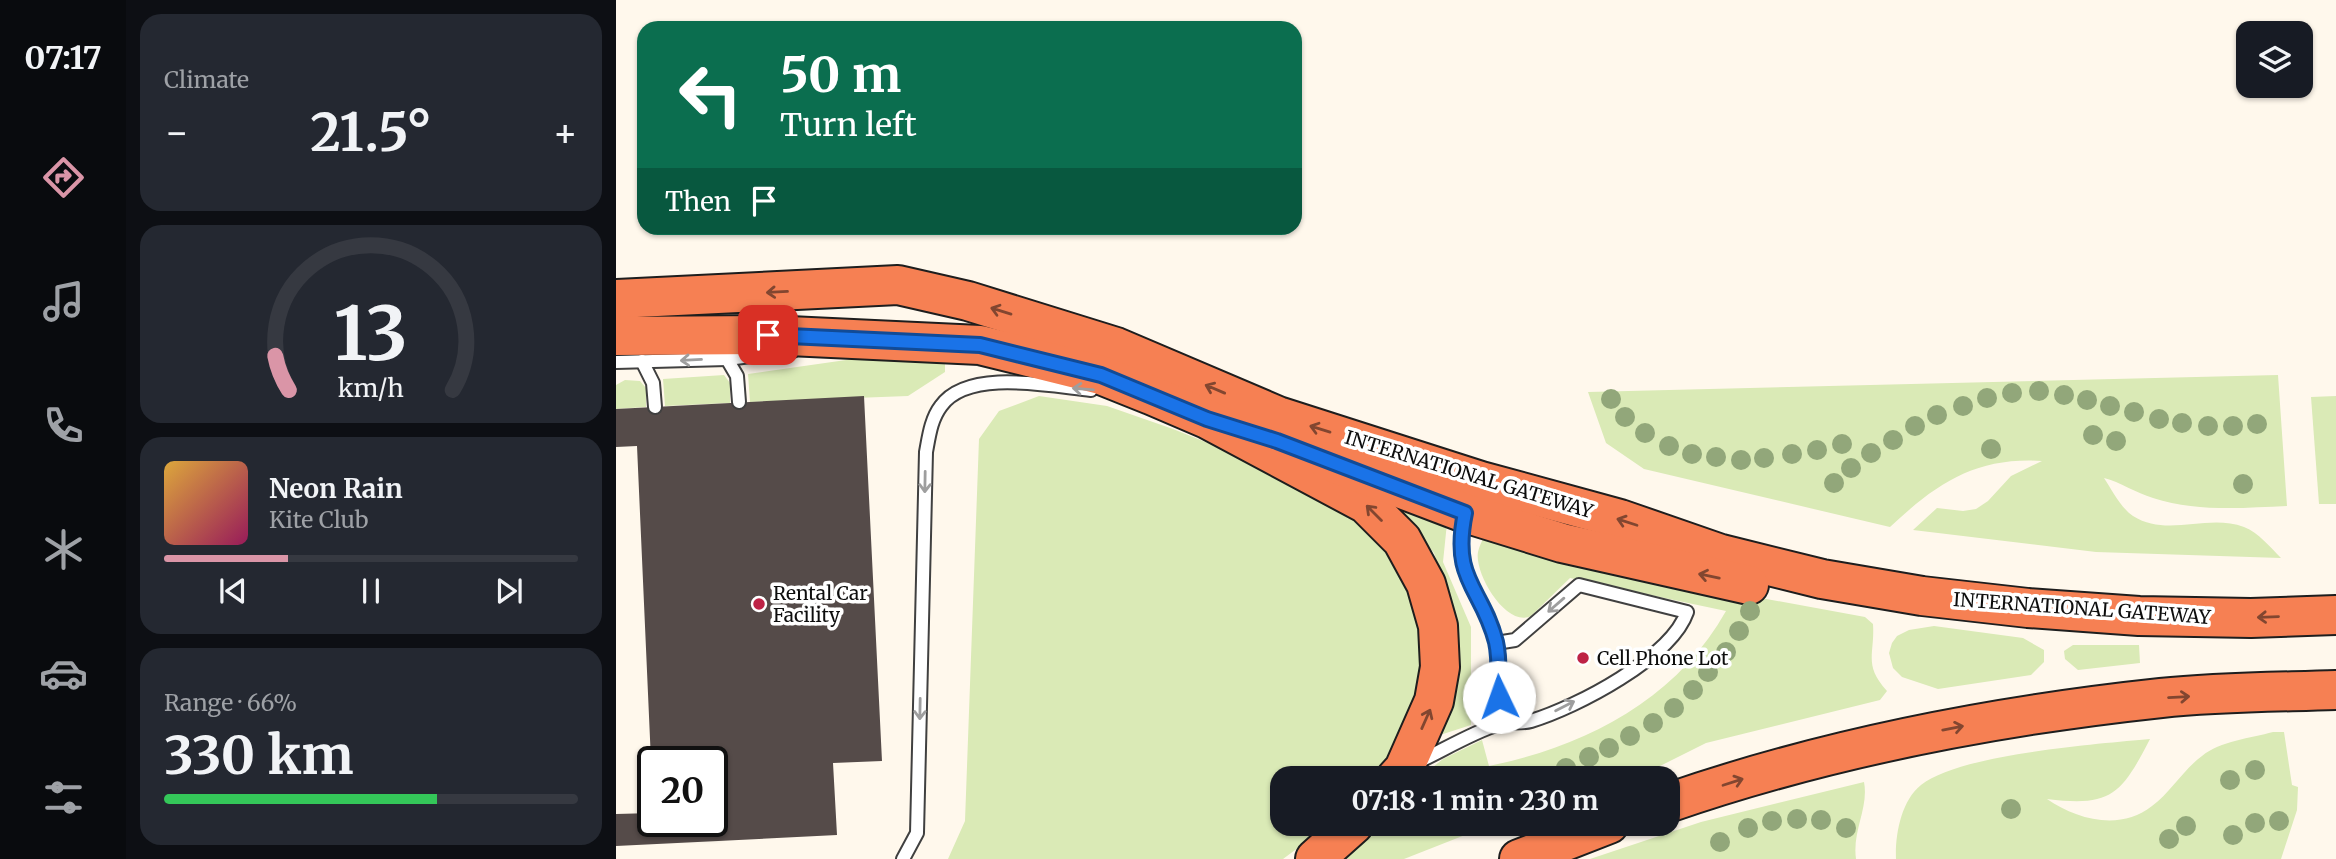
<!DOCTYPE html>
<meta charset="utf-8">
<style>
:root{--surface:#171b24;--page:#242831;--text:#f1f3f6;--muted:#9ea1a6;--line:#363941;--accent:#da95a7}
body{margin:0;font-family:Merriweather,serif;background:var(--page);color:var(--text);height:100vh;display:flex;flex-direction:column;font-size:26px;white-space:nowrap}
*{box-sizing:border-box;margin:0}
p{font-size:23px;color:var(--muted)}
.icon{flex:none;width:38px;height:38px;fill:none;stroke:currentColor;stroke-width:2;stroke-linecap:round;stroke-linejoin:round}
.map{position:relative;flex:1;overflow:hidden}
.sheet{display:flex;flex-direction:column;gap:14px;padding:14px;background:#0d0f14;width:490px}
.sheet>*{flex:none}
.banner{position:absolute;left:21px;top:21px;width:665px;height:214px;border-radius:21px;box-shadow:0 2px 5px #0004;background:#0b6e4f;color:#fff;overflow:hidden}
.tools{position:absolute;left:1620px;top:21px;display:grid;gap:14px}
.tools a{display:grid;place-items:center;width:77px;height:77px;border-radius:14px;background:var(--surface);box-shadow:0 2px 5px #0004;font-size:35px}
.speed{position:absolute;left:21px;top:746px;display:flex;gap:14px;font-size:35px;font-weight:700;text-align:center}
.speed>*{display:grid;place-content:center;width:91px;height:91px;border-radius:50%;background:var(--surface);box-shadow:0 2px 5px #0004;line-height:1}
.speed .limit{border:4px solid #111;border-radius:10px;background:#fff;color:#111}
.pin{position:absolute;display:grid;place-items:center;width:60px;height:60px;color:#fff;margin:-30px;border-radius:14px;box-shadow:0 4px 10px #0006}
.me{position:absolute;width:77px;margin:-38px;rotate:357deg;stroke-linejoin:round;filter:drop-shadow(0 0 5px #0008)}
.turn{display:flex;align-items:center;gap:24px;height:147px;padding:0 28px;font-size:32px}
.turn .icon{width:91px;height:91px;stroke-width:2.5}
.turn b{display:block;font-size:49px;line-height:60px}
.then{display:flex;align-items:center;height:66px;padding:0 28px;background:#0003;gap:14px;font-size:26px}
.big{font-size:52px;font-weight:700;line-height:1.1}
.sheet .widget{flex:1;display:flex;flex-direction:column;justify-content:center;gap:10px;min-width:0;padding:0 24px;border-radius:21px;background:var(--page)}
.sheet .dial{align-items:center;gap:0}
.dial svg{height:182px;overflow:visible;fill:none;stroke:var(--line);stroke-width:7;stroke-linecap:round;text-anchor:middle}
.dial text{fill:var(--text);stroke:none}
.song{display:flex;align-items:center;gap:21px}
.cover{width:84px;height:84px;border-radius:10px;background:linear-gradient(135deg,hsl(40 70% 55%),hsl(330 70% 35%))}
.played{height:7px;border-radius:4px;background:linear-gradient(90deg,var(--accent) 30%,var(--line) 30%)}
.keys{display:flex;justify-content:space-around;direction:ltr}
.heat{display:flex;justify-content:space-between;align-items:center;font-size:38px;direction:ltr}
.charge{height:10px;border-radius:5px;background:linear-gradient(90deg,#34c759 66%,var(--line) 0)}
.trip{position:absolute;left:654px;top:766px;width:410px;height:70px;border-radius:21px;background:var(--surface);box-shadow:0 2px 5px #0004;font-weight:700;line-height:70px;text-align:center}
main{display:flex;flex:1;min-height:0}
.dock{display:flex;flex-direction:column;width:126px;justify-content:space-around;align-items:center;background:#090b0e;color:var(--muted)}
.dock .icon{width:49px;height:49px}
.dock .current{color:var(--accent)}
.dock b{font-size:32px;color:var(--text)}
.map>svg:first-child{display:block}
.green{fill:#daeab6}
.building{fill:#554b49}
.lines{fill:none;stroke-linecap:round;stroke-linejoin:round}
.lane-casing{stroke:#404040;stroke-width:16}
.highway-casing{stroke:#1e1e1e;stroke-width:42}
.lane{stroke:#fff;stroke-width:12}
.highway{stroke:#f68053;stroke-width:38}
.tree{fill:#92a77a}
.oneway{stroke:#824630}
.oneway2{stroke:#9e9e9e}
.route-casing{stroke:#114b97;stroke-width:18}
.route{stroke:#1a73e8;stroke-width:12}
.poi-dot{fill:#be2346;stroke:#fff;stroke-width:2.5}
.labels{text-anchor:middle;stroke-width:7;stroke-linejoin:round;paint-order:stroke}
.street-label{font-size:19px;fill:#0d0d0d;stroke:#fff}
.poi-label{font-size:19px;fill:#0d0d0d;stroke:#fff;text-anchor:start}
</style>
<main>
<nav class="dock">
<b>07:17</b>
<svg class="icon current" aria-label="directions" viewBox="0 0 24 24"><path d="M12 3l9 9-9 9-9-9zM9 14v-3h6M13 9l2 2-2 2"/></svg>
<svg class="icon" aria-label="music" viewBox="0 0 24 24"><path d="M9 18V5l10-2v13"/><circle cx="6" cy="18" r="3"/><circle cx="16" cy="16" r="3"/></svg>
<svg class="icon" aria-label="phone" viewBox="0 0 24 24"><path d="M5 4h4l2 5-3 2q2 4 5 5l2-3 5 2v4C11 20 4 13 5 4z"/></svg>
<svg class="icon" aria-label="climate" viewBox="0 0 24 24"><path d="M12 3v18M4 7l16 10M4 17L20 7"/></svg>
<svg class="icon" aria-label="car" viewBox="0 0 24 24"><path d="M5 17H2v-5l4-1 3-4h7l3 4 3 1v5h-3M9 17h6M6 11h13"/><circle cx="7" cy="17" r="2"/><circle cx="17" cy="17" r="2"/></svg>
<svg class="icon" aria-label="filters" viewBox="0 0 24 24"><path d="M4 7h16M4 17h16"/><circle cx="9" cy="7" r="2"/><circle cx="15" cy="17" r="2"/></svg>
</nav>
<section class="sheet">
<div class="widget"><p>Climate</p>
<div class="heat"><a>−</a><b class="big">21.5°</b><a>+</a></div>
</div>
<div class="widget dial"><svg viewBox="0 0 100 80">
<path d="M14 69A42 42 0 1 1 86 69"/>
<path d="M14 69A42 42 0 0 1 8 54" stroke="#da95a7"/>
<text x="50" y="56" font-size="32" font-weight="700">13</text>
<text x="50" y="72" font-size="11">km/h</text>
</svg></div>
<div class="widget">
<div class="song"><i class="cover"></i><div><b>Neon Rain</b><p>Kite Club</p></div></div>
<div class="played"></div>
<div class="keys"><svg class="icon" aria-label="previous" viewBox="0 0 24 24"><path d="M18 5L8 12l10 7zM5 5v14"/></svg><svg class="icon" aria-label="pause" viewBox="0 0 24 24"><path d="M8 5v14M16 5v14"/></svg><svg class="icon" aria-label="next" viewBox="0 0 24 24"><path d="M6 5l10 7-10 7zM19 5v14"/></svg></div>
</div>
<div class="widget"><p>Range · 66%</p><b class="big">330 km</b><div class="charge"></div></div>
</section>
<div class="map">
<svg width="1720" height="859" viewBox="0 0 1720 859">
<rect width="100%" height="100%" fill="#fff8ec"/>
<g class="green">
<path d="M279 353 329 361V372L292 396 134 402 132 374Z"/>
<path d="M108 375 114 383V403L49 406 47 379Z"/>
<path d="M1662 375 1671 506C1625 508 1581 512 1537 498 1520 493 1504 482 1488 478 1496 490 1505 508 1517 516 1552 538 1591 513 1628 527 1643 533 1654 547 1665 558L1480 552 1297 530 1321 508 1347 511 1360 509 1372 501 1395 476 1426 461C1360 457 1321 483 1274 527L1028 469 990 443 972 392Z"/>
<path d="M9 380 24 381 30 388V407L0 409V385Z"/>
<path d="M423 396 491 406 557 429 692 483 752 519 800 586 809 676 776 760 760 779H667V824H714L667 859H332L349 821 363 439 383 411Z"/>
<path d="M1720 396V504H1703L1695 397Z"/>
<path d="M768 496 831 523 827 562 855 627V725L824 735 829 585 818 553Z"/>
<path d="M868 536 997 571 1249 617 1257 624C1259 655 1247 664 1271 691L1264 700 1090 743 1036 770 1008 779H802L827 759 866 740 873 766C970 746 1060 700 1110 611L954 578 915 616C890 628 858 573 862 552 863 547 866 541 868 536Z"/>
<path d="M1318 626 1407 638 1428 650V662L1415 675 1322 689 1286 677 1277 668 1273 653 1276 643 1281 636 1293 630Z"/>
<path d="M1457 645H1523L1524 663 1462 670 1449 659 1448 651Z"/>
<path d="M1657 732H1668L1676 785 1682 787 1681 810 1665 859H1280C1279 835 1285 801 1305 785 1344 754 1480 744 1534 739 1505 795 1495 807 1431 799 1461 820 1505 831 1536 806 1555 792 1567 770 1586 756 1604 741 1635 738 1657 732Z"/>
<path d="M1248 782C1253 808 1236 831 1240 859H974L1085 822Z"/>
<path d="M760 824H877L788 859H718Z"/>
</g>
<path class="building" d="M248 396 266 761 217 763 221 835 0 846V814L37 813V821H96V761H35L21 446 0 447V409Z"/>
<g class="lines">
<defs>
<g id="lane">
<path d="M111 359 121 376 123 402"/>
<path d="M26 361 37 383 39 407"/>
<path d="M0 362 111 359 177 351"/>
<path d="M848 519C835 577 867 592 880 642 886 667 883 698 884 724"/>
<path d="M800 763C826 751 855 733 883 724 893 721 905 724 915 721 961 707 1055 658 1071 612L963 585 899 640 880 643"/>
<path d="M287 859 301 833 310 452C313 436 315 419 325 406 352 368 435 386 475 390"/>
</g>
<g id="highway">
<path d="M0 299 282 285 352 301 500 347 662 416 865 481 1004 519 1105 554 1206 579 1306 596 1412 608 1523 616 1635 618 1720 615"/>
<path d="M0 336 152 335 364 345 485 375 535 395 591 419 750 504 786 540 810 584 822 626 824 667 818 701 788 769 779 779"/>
<path d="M712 461 849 513 946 543 1133 585"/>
<path d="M1052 803C1211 748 1377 716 1545 698 1603 692 1662 692 1720 690"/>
<path d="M699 859 738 824"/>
<path d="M903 859 993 824"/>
</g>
</defs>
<use href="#lane" class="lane-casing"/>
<use href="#highway" class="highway-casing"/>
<use href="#lane" class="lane"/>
<use href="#highway" class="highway"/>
</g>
<g class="tree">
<circle cx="1423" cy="391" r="10"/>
<circle cx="1396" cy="393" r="10"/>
<circle cx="1448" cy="395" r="10"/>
<circle cx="1371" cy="398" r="10"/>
<circle cx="995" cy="399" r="10"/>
<circle cx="1471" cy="400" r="10"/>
<circle cx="1347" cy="406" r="10"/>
<circle cx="1494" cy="406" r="10"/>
<circle cx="1518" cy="412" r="10"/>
<circle cx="1321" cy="415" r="10"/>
<circle cx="1009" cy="417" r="10"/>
<circle cx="1543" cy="419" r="10"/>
<circle cx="1566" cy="423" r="10"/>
<circle cx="1641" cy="424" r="10"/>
<circle cx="1299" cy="426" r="10"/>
<circle cx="1592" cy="426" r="10"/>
<circle cx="1617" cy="426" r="10"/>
<circle cx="1029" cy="433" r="10"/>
<circle cx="1477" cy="435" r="10"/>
<circle cx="1277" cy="440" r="10"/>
<circle cx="1500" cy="441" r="10"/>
<circle cx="1226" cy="444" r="10"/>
<circle cx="1053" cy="446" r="10"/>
<circle cx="1375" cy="449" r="10"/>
<circle cx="1201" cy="450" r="10"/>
<circle cx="1255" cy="453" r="10"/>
<circle cx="1076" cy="454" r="10"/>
<circle cx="1176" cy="454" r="10"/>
<circle cx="1100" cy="457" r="10"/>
<circle cx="1148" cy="458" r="10"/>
<circle cx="1125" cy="460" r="10"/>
<circle cx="1235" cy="468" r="10"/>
<circle cx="1218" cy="483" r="10"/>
<circle cx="1627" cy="484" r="10"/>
<circle cx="1134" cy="611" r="10"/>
<circle cx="1123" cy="631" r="10"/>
<circle cx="1110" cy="652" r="10"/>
<circle cx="1092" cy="672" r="10"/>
<circle cx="1077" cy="690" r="10"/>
<circle cx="1058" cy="708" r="10"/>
<circle cx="1037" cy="723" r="10"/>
<circle cx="1014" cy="736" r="10"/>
<circle cx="993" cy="748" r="10"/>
<circle cx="973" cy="757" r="10"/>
<circle cx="950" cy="768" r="10"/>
<circle cx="1639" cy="770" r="10"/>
<circle cx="1614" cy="780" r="10"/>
<circle cx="1395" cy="809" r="10"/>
<circle cx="1181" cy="819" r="10"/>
<circle cx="1205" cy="820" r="10"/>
<circle cx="1156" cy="821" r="10"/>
<circle cx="1663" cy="821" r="10"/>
<circle cx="1639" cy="823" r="10"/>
<circle cx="1570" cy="826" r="10"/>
<circle cx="1132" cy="828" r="10"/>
<circle cx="1230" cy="828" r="10"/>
<circle cx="1617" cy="835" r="10"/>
<circle cx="1553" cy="839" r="10"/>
<circle cx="1104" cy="842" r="10"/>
</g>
<defs><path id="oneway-shaft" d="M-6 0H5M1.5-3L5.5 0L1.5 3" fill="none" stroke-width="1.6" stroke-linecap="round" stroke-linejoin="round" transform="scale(1.75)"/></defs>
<g class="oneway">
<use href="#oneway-shaft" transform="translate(161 292) rotate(177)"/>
<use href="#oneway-shaft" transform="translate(385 311) rotate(-163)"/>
<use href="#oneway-shaft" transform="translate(599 389) rotate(-157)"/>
<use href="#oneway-shaft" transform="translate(704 429) rotate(-163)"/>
<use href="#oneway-shaft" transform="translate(758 513) rotate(-135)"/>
<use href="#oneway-shaft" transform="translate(1011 522) rotate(-162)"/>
<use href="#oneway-shaft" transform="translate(1093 576) rotate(-168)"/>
<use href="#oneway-shaft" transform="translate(1652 617) rotate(178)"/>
<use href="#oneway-shaft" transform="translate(1563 697) rotate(-3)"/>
<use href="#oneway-shaft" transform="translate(810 719) rotate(-66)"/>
<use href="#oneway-shaft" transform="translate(1337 728) rotate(-11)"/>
<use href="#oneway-shaft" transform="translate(1117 782) rotate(-18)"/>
</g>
<g class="oneway2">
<use href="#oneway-shaft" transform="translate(75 360) rotate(177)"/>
<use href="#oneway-shaft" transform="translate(467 389) rotate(-175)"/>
<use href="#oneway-shaft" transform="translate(309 482) rotate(91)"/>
<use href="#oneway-shaft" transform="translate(940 605) rotate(139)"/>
<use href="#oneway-shaft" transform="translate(949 706) rotate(-27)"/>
<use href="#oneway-shaft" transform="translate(304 709) rotate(91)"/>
</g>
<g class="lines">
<defs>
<path id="route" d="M152 335 364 345 485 375 591 419 661 441 849 513C835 581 866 587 880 642 884 659 882 680 883 697"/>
</defs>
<use href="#route" class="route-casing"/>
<use href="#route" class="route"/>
</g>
<g class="poi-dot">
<circle cx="143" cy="604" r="7"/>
<circle cx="967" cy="658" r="7"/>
</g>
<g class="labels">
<g class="street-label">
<text transform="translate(853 474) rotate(17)" y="7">INTERNATIONAL GATEWAY</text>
<text transform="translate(1466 608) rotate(4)" y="7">INTERNATIONAL GATEWAY</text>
</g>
<g class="poi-label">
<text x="157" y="600">Rental Car<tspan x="157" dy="22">Facility</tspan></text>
<text x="981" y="665">Cell Phone Lot</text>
</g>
</g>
</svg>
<div class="tools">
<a><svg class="icon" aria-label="layers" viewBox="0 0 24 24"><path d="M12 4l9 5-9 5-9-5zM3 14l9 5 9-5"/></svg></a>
</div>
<div class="speed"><div class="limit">20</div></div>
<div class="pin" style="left:152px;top:335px;background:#d93025"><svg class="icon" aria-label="arrive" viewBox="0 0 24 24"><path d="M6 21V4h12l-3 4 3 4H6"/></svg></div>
<svg class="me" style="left:883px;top:697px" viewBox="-20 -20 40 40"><circle r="19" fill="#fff"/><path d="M0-13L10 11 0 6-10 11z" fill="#1a73e8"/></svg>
<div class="trip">07:18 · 1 min · 230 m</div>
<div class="banner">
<div class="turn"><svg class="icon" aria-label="left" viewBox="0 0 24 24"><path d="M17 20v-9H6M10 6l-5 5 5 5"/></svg><div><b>50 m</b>Turn left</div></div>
<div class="then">Then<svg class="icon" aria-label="arrive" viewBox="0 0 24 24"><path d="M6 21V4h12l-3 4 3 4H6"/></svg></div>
</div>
</div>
</main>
